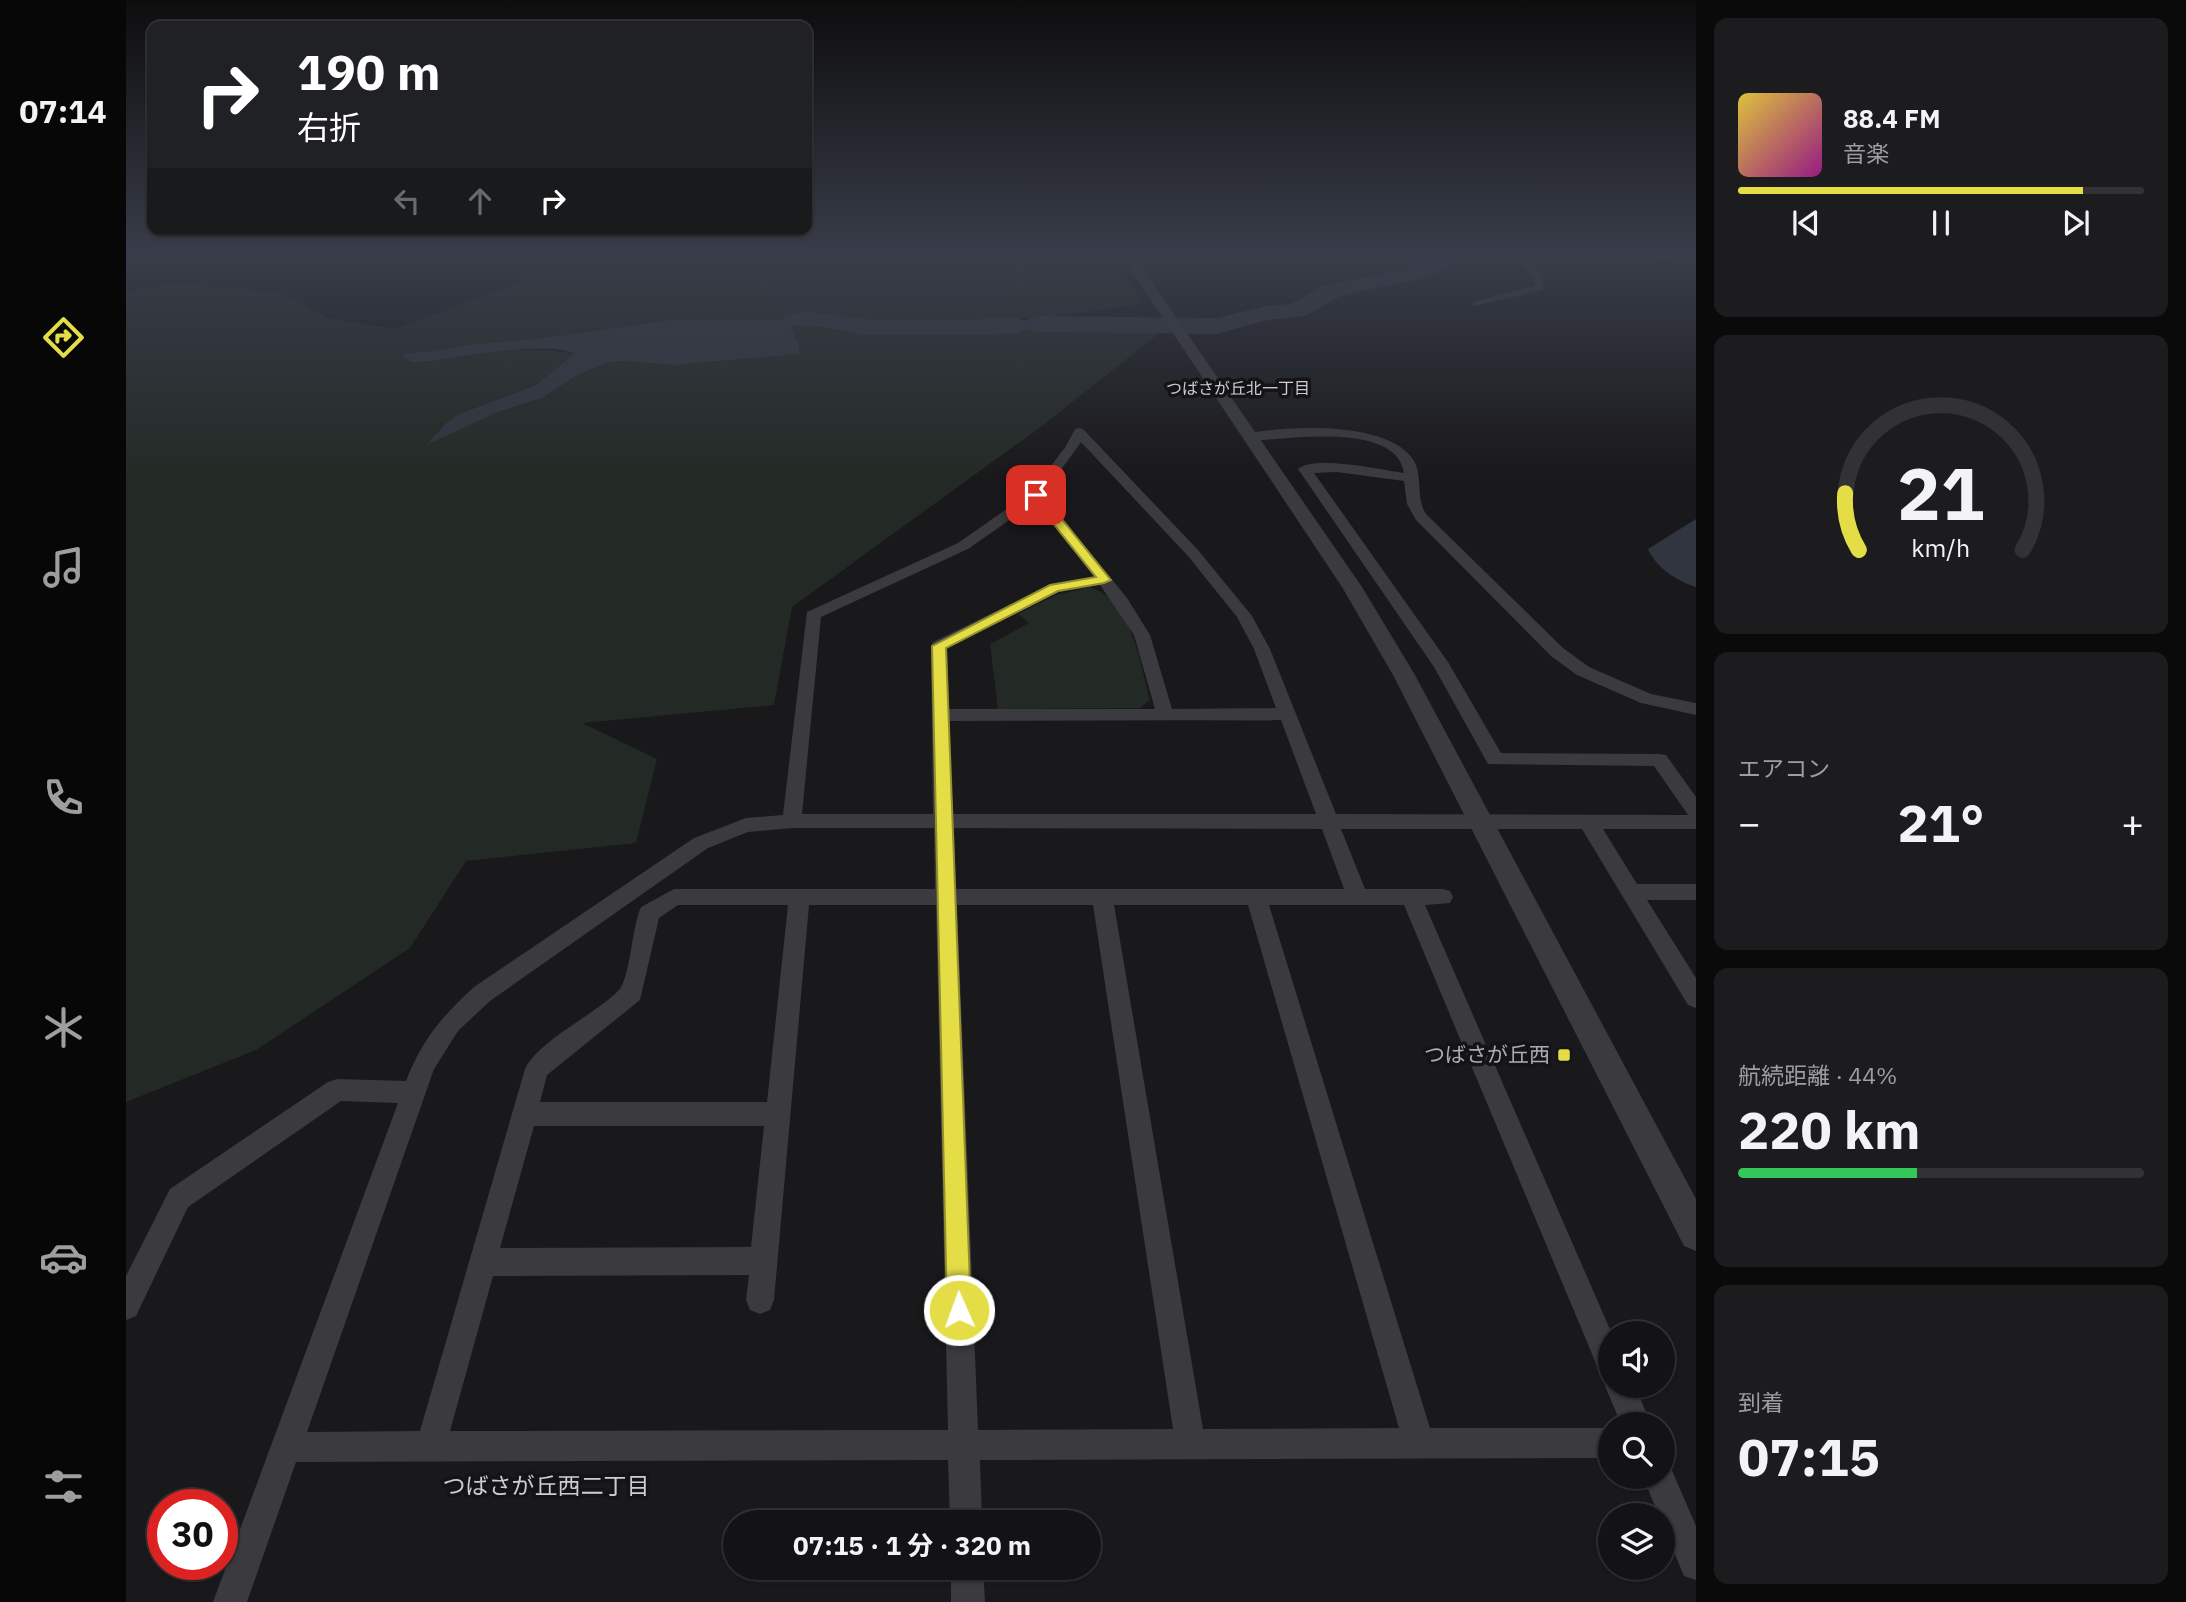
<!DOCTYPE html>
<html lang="ja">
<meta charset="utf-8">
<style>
:root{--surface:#131214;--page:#1c1b1d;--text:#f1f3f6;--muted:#9d9ea0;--line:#323234;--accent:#e4dd46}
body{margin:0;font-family:"IBM Plex Sans","Noto Sans JP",sans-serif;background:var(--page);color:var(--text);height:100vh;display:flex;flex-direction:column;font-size:26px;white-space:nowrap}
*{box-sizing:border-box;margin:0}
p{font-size:23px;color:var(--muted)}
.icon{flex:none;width:38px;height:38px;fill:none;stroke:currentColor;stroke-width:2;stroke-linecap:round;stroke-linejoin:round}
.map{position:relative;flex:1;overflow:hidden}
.side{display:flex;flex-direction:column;gap:18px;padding:18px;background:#0a0a0b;width:490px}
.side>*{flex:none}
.banner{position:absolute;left:21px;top:21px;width:665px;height:214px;border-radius:14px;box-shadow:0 2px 5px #0004,0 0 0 2px var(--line);background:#202124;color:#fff;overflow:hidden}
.fabs{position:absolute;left:1472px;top:1321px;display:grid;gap:14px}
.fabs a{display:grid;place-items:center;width:77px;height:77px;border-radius:50%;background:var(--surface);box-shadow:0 2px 5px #0004,0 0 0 2px var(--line);font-size:35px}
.speed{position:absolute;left:21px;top:1489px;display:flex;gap:14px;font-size:35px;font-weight:700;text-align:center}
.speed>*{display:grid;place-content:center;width:91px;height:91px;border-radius:50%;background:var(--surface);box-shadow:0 2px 5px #0004,0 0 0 2px var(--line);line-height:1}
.speed .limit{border:10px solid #d22;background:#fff;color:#111}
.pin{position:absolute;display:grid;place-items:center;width:60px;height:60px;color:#fff;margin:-30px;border-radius:14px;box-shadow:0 4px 10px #0006}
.me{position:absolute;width:77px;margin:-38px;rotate:358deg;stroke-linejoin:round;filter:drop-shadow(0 0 5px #0008)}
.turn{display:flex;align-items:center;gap:24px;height:147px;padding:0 35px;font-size:32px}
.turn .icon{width:91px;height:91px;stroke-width:2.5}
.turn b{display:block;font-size:49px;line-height:60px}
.lanes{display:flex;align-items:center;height:66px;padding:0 35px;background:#0003;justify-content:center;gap:35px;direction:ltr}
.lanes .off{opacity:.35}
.big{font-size:52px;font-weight:700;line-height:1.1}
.side .card{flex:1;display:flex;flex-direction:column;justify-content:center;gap:10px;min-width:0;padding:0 24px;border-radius:14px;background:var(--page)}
.side .dial{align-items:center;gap:0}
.dial svg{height:182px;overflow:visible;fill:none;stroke:var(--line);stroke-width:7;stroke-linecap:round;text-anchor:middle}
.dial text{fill:var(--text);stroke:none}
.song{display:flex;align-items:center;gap:21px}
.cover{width:84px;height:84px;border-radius:10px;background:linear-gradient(135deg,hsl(50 70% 55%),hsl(310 70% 35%))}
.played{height:7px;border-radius:4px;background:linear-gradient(90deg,var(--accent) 85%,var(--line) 85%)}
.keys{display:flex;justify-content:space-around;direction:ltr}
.heat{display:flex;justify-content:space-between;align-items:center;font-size:38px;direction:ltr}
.charge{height:10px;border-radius:5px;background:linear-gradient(90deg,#34c759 44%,var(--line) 0)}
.trip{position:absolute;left:597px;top:1510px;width:378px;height:70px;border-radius:35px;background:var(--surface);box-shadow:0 2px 5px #0004,0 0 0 2px var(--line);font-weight:700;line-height:70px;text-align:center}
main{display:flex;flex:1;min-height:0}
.tab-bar{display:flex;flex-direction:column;width:126px;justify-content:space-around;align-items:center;background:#080708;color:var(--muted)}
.tab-bar .icon{width:49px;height:49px}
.tab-bar .selected{color:var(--accent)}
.tab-bar b{font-size:32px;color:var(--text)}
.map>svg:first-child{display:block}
.green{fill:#232a25;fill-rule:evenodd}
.water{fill:#31353f}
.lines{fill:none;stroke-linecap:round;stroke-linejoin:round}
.river{fill:#31353f;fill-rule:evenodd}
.minor{fill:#3a3a3f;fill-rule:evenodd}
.tertiary{fill:#3a3a3f;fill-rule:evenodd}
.route{fill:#e4dd46;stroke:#94902e;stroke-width:2}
.poi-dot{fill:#e4dd46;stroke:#141315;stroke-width:2.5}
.labels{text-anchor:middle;stroke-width:7;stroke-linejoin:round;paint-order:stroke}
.far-neighbourhood-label{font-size:16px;fill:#cdccd5;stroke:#141315}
.near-poi-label{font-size:21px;fill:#acacb9;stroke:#141315;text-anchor:end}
.near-neighbourhood-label{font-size:23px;fill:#cdccd5;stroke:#141315}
</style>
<main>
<nav class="tab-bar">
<b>07:14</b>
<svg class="icon selected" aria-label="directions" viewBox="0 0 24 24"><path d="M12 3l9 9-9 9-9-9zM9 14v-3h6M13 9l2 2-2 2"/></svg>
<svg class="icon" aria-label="music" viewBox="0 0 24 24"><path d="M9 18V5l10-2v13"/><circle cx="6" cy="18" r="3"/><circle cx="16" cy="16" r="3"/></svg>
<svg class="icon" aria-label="phone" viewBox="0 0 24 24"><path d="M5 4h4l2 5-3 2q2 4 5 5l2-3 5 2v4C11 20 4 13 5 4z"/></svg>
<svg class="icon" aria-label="climate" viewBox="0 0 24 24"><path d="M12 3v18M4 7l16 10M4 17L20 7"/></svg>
<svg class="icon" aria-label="car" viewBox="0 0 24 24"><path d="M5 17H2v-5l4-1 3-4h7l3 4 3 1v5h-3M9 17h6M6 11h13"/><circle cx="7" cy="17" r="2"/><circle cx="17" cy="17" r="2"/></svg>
<svg class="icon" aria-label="filters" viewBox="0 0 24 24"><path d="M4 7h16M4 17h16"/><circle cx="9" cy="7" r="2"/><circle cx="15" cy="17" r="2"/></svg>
</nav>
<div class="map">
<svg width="1570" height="1602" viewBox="0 0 1570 1602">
<rect width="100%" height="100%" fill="#19181a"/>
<g class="green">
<path d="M380 255H910L998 276 1017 303 911 319 870 318V329L1037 330 920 423 666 607 648 705 456 723 531 759 510 843 340 861 284 948 130 1050 0 1102V292L49 283 156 293 202 318 269 329 399 281ZM546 320H669L665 328 673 345 672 354 549 365 496 361 480 363 450 376 416 398 372 412 302 443 320 423 333 414 410 385 448 354 422 350H392L296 362 279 353 311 351 347 344 409 339Z"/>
<path d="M964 587C1006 601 1014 662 1024 700L1014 708 872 709 864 644 903 623 892 614 930 595Z"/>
</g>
<g class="water">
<path d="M546 320H669L665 328 673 345V354L549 365 496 361 480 363 450 376 416 398 372 412 300 445 320 423 333 414 410 385 448 354C420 338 322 362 286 362L277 357 279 353 311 351 347 344 409 339Z"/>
<path d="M1570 519V587C1551 581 1530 568 1522 549Z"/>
</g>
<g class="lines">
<path class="river" d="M1309 255H1333L1322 267 1302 277 1214 296 1179 316 1141 320 1091 334 911 332 902 329 891 334 738 335 697 327 660 325 656 320 660 315C688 308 712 318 740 319 790 322 841 319 891 318L900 321 911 316 1091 318 1140 306 1165 304 1198 286 1287 267Z"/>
<g class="minor">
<path d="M1387 255H1397L1417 277V290L1347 306V302L1408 286 1407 278Z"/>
<path d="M1527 255 1570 258V264L1532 258Z"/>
<path d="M953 428 957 429 1072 550 1126 616 1144 649 1210 814 1562 815 1528 766 1362 764 1308 667 1172 469C1189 455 1255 470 1278 473 1271 421 1161 439 1125 441L1119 437 1120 434C1161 425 1260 421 1286 458 1298 474 1289 497 1300 514L1437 648 1463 667 1525 694 1570 703V715L1515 703 1451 675 1425 656 1290 520 1281 504 1278 481 1211 472 1188 473 1322 662 1375 753 1533 754 1540 755 1570 797V829H1477L1511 884H1570V900H1521L1570 978V1008L1562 1005 1456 829H1215L1239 889H1317L1324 891 1327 897 1324 903 1299 905 1486 1334 1484 1386H1509L1525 1424H1495L1479 1386 1483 1377 1474 1373 1278 905H1143L1304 1428H1484V1458L854 1460 856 1522H824L822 1460 170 1462 121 1602H87L272 1103 215 1101 62 1207 10 1316 0 1320V1276L44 1189 202 1082 211 1079 280 1081C295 1041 317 1015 348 987L568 838 620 818 657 815 681 612 832 543 905 492 940 446 949 429ZM955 442 1062 556 1111 617 1128 649 1150 708 1046 709 1024 635 1001 598 917 495ZM909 502 968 577 924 585 807 642 805 646 807 814H676L695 617 842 549ZM974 585 1008 635 1029 709H823L821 648 933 592ZM1155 720 1190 814H827L823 721ZM666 828H808L809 889H548L515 907C506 926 504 978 493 990 470 1014 413 1040 399 1069L294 1431 181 1432 308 1069 332 1031 364 1001 582 848 622 832ZM828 828 1196 829 1218 889H830ZM552 905H662L641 1102H414L421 1075 514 1000 533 918ZM683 905H810L822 1430 324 1431 367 1276 623 1275 620 1300 624 1310 634 1314 644 1310 648 1300ZM831 905H967L1047 1429 852 1430ZM988 905H1122L1273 1428 1077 1429ZM408 1126H638L625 1247 374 1248Z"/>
<path d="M1536 1463 1544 1466 1570 1526V1580L1558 1576 1536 1523V1516H1533L1517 1477H1536Z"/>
<path d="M825 1568H857L859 1602H825Z"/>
</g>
<path class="tertiary" d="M995 255H1007L1236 587 1289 675 1570 1199V1251L1558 1246 1267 675 1216 587Z"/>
</g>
<linearGradient id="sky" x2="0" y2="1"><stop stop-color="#0e0d0e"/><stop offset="0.53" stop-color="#383d49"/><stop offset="1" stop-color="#383d49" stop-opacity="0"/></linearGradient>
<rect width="1570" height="479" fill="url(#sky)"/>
<path class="route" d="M906 492H914L985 580 978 583 932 591 820 648 845 1310 841 1318 833 1321 825 1318 821 1310 806 646 924 585 970 577 906 497Z"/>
<rect class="poi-dot" x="1431" y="1048" width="14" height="14" rx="3.5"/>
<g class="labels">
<g class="far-neighbourhood-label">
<text x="1112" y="394">つばさが丘北一丁目</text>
</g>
<g class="near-poi-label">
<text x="1424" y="1062">つばさが丘西</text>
</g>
<g class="near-neighbourhood-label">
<text x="420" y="1494">つばさが丘西二丁目</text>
</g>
</g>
</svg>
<div class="fabs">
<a><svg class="icon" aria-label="sound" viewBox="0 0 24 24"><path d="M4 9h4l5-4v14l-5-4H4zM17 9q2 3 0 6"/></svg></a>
<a><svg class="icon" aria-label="search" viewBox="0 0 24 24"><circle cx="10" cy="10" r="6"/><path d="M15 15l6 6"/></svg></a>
<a><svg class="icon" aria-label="layers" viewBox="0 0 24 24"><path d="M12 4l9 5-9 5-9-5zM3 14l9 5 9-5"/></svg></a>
</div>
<div class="speed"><div class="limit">30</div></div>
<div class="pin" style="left:910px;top:495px;background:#d93025"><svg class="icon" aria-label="arrive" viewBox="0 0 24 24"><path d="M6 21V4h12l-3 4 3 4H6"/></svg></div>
<svg class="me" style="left:833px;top:1310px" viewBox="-20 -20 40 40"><circle r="17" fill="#e4dd46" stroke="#fff" stroke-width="3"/><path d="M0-11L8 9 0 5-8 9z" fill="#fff"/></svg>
<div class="trip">07:15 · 1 分 · 320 m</div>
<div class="banner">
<div class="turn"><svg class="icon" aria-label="right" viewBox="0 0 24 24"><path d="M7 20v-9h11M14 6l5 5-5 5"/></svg><div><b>190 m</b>右折</div></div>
<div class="lanes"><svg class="icon off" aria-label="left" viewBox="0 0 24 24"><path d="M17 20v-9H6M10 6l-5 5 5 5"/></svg><svg class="icon off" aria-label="ahead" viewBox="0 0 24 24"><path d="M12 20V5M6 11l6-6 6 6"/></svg><svg class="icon" aria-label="right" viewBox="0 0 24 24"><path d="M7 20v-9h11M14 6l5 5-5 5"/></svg></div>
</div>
</div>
<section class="side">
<div class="card">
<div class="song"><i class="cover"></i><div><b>88.4 FM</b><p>音楽</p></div></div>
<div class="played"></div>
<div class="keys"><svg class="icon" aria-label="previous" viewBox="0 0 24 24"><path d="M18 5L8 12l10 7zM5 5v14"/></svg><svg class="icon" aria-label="pause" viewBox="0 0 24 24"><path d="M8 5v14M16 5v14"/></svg><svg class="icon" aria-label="next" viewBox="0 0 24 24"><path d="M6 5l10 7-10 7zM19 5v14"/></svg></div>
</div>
<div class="card dial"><svg viewBox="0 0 100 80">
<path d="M14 69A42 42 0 1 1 86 69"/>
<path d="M14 69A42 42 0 0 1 8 44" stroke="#e4dd46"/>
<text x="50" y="56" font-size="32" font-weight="700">21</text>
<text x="50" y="72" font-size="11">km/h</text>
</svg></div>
<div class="card"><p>エアコン</p>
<div class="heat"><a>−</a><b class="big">21°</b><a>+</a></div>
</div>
<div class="card"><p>航続距離 · 44%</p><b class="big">220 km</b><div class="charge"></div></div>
<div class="card"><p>到着</p><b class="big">07:15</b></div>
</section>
</main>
